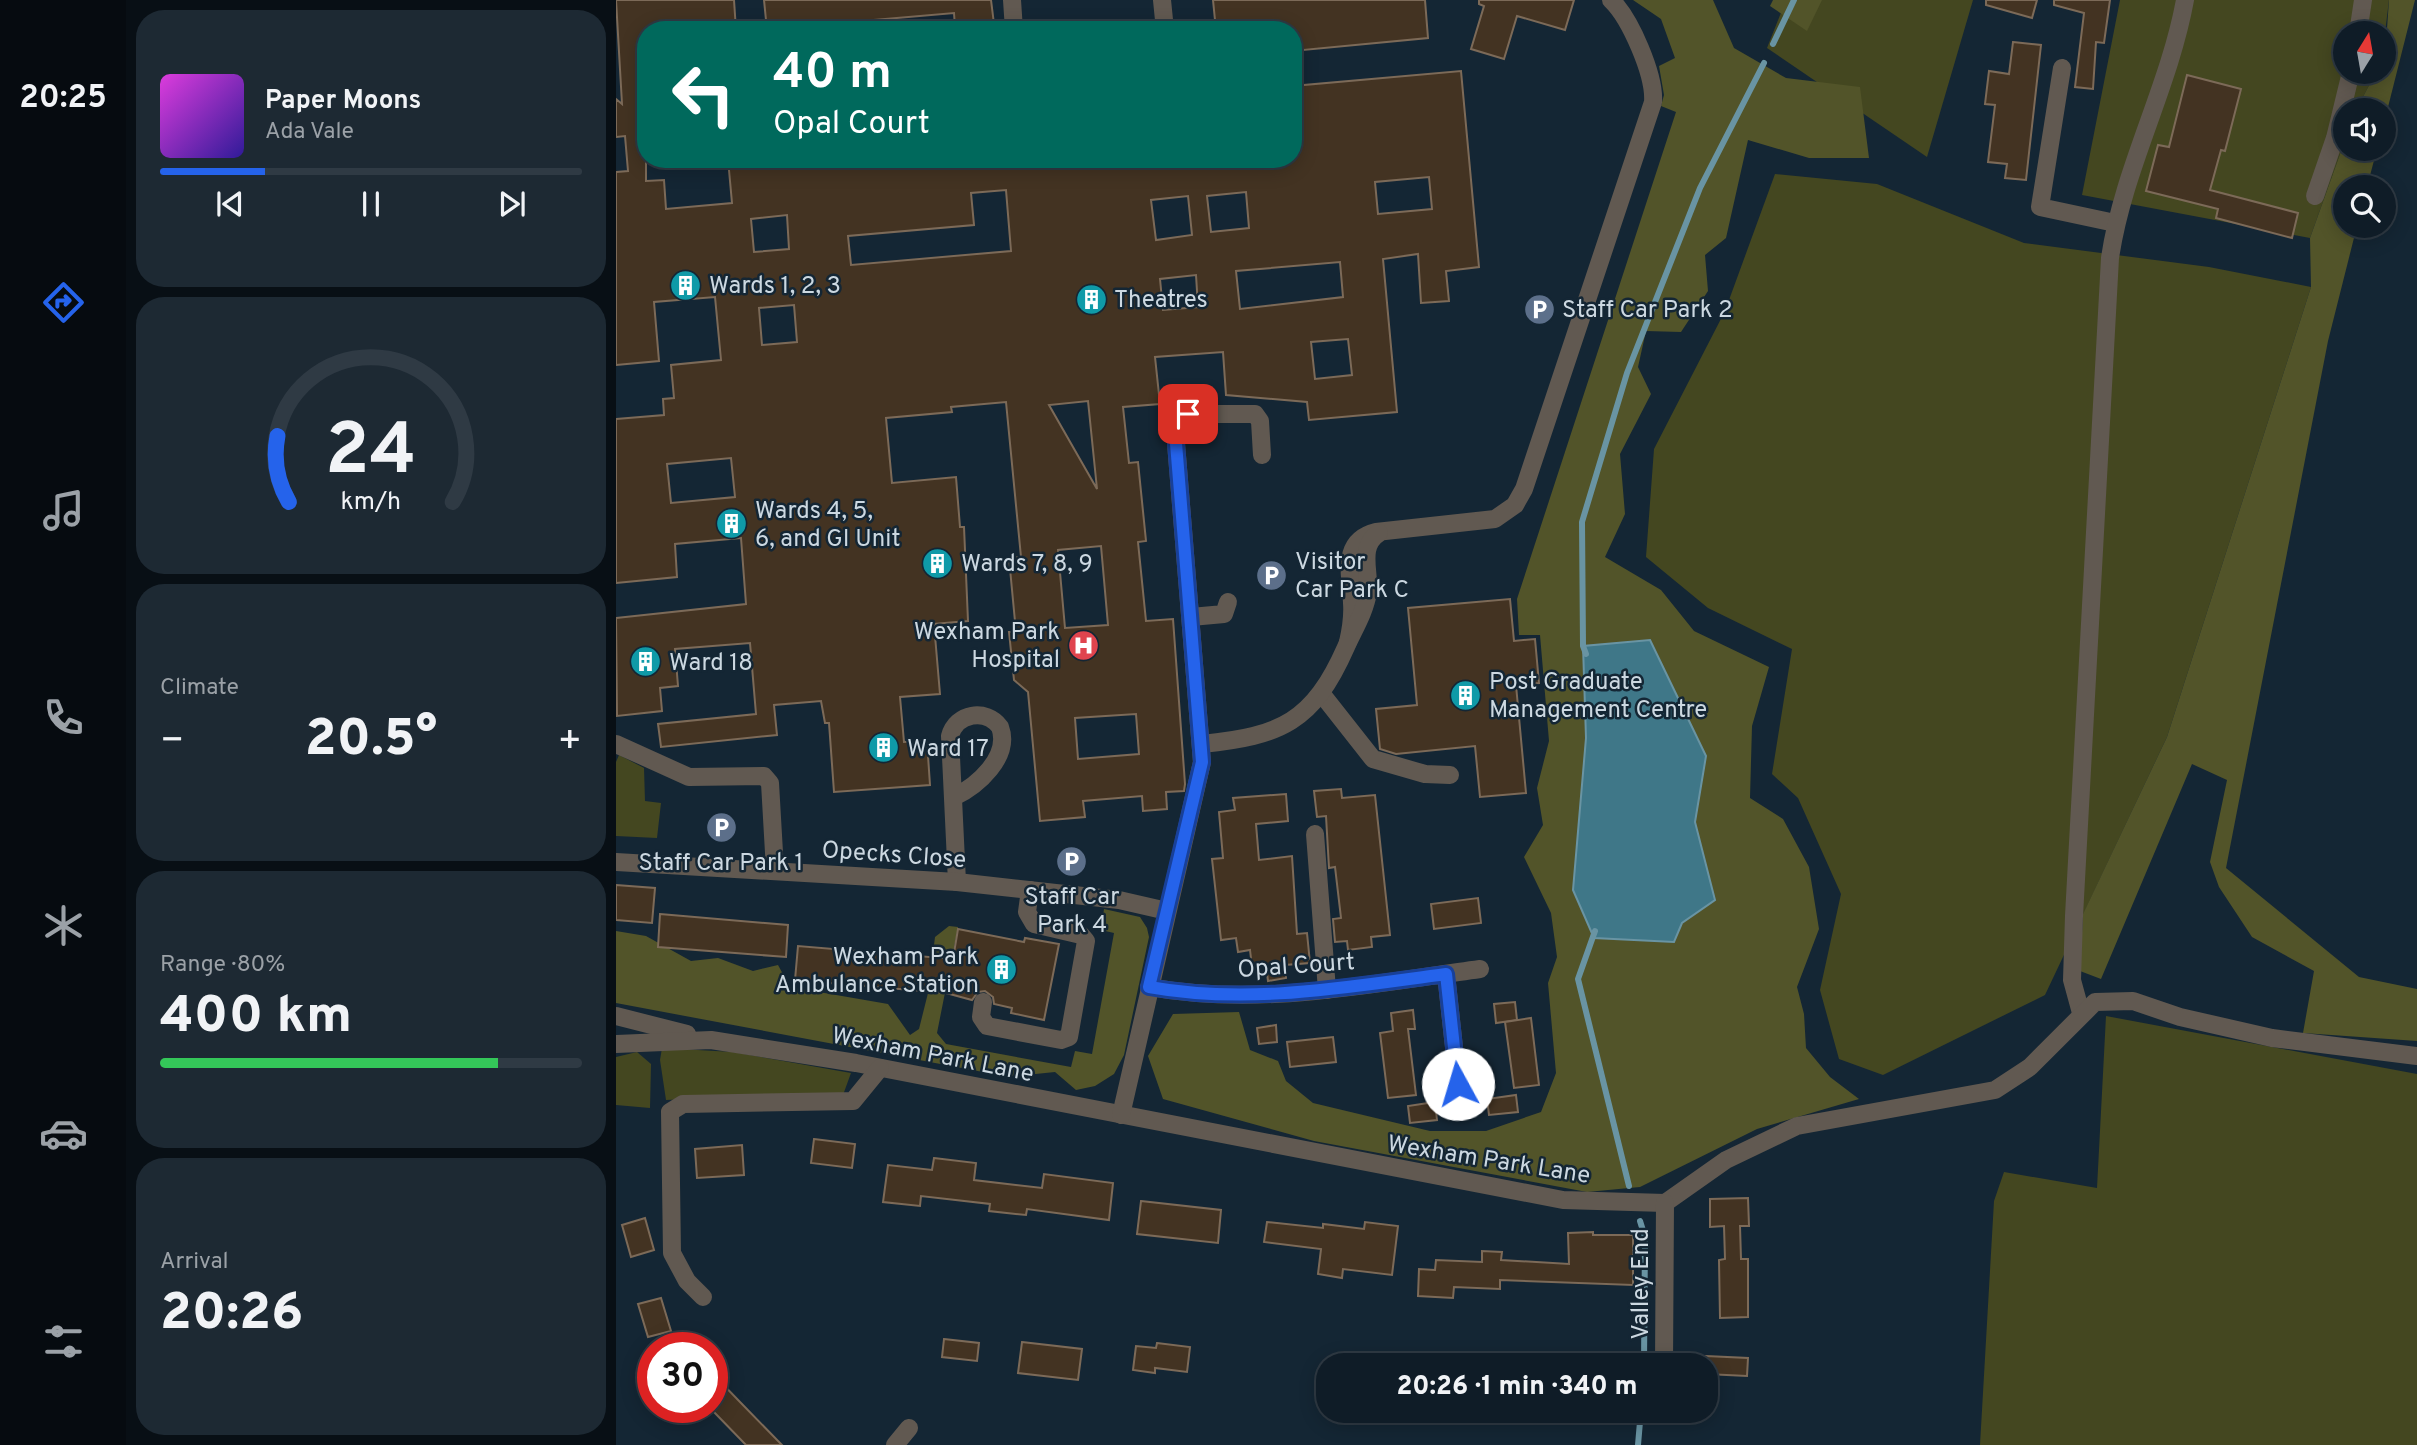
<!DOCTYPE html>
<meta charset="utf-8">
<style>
:root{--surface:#0f1c27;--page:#1d2933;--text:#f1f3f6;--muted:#9ba1a7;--line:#2f3a44;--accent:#2563eb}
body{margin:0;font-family:Overpass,sans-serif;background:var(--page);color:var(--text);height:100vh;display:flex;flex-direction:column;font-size:26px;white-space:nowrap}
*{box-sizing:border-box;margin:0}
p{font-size:23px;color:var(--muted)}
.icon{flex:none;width:38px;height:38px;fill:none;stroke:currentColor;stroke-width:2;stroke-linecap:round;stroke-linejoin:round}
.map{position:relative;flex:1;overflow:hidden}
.details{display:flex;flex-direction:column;gap:10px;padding:10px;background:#080f15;width:490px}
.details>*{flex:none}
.guide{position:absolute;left:21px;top:21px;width:665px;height:147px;border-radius:28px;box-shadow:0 4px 18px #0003,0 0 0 2px var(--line);background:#00695c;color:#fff;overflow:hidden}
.needle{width:46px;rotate:11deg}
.tools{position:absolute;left:1717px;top:21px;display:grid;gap:14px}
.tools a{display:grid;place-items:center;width:63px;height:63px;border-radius:50%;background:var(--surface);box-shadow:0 4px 18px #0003,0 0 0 2px var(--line);font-size:35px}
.speed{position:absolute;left:21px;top:1332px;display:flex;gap:14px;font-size:35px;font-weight:700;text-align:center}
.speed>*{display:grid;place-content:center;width:91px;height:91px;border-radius:50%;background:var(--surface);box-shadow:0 4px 18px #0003,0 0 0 2px var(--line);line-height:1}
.speed .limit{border:10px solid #d22;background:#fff;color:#111}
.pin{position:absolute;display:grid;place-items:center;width:60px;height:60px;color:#fff;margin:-30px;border-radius:14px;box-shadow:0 4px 10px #0006}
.me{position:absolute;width:77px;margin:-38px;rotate:354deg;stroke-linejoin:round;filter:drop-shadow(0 0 5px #0008)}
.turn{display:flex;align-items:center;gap:24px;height:147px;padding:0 21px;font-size:32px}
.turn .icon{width:91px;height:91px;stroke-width:2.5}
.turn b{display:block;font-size:49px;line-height:60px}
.big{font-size:52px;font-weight:800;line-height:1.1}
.details .card{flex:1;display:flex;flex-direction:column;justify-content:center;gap:10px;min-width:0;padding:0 24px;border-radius:28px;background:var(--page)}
.details .dial{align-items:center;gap:0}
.dial svg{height:182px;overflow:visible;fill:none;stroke:var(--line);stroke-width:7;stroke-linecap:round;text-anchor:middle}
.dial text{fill:var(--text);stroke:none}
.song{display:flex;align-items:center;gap:21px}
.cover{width:84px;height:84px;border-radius:10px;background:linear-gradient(135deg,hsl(300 70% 55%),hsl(250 70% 35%))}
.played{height:7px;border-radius:4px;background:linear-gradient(90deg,var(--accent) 25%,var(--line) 25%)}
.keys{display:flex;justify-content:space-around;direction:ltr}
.heat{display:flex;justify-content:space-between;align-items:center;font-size:38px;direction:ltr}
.charge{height:10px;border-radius:5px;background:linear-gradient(90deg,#34c759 80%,var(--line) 0)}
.trip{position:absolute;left:700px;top:1353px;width:402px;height:70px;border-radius:28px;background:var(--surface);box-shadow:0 4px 18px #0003,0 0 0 2px var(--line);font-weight:800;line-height:70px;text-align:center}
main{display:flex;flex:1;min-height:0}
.menu{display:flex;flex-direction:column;width:126px;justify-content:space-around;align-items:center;background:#060b10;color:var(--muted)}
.menu .icon{width:49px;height:49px}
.menu .current{color:var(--accent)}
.menu b{font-size:32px;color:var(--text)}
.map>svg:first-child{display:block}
.green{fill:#444720}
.forest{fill:#525429}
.water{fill:#3f7788;stroke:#6994a3;stroke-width:2}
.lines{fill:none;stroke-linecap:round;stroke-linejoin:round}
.stream{stroke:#6994a3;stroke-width:6}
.building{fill:#433322;stroke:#7c6a58;stroke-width:2;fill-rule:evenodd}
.minor{stroke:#615951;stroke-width:18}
.route-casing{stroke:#184099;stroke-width:18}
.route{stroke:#2563eb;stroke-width:12}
.labels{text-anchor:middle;stroke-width:5;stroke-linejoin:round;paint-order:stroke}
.poi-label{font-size:24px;fill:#ccd8e1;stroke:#142634;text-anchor:start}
.street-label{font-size:24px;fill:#ccd8e1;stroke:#142634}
</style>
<main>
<nav class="menu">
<b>20:25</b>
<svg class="icon current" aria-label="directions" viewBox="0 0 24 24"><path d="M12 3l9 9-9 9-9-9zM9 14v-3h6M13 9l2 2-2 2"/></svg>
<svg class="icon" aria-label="music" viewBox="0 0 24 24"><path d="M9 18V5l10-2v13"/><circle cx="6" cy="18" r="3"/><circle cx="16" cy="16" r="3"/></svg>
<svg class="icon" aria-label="phone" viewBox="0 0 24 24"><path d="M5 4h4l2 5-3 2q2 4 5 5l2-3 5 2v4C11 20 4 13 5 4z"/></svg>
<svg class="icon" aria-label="climate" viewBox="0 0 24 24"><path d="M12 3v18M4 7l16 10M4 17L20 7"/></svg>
<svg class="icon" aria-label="car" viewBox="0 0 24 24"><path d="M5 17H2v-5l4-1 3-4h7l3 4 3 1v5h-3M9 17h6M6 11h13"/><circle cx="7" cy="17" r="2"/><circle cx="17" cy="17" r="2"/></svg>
<svg class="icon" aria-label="filters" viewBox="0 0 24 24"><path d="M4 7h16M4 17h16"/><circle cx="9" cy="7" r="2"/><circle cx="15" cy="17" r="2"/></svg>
</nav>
<section class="details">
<div class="card">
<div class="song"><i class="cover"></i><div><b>Paper Moons</b><p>Ada Vale</p></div></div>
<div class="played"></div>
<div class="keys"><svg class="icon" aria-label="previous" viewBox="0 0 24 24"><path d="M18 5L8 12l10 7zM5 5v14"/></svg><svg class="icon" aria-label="pause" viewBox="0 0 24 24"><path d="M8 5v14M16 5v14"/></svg><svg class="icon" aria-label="next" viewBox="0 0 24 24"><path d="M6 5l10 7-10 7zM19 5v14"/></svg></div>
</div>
<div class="card dial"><svg viewBox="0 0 100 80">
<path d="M14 69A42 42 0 1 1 86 69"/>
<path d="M14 69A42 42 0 0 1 9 40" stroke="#2563eb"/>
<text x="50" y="56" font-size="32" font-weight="700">24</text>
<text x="50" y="72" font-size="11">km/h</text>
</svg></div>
<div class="card"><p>Climate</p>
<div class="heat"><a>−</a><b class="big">20.5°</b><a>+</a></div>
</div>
<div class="card"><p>Range · 80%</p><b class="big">400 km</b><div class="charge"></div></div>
<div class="card"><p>Arrival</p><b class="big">20:26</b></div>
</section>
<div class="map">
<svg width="1801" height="1445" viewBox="0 0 1801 1445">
<rect width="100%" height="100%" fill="#142634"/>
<g class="green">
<path d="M1170 0H1357L1311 157 1151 48Z"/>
<path d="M1504 0H1773L1768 41V33H1729V72H1760L1740 110H1729V140L1694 238 1466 195Z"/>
<path d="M1159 174 1261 184 1408 243 1593 267 1695 287 1551 737 1429 995 1267 1075 1223 1059 1204 990 1225 894 1182 798 1156 774 1176 649 1092 608 1030 557 1038 449 1109 311Z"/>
<path d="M3 755 28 768 29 801 45 803 41 838 0 836V762Z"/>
<path d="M1490 1016 1801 1074V1445H1364L1378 1201 1388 1172 1481 1188Z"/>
<path d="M46 1048 117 1052 235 1073 227 1095 197 1093 50 1100 44 1060Z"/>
<path d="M21 1052 35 1064 34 1108 0 1105V1057Z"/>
</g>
<g class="forest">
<path d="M1017 0H1097L1118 48 1170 78 1244 87 1253 158H1193L1132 140 1110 238 1089 255 1092 291 1065 332 1030 331 1022 367 1035 394 1004 454 1009 514 989 557 1045 590 1078 631 1153 667 1136 726 1134 798 1167 819 1193 867 1203 929 1181 987 1188 1014 1190 1048 1214 1077 1243 1099 1141 1129 1024 1187 971 1192 698 1141 547 1099 532 1056 557 1014 623 1012 634 1050 662 1061 670 1081 697 1103 814 1131H870L925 1112 940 1073 932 983 941 957 935 913 908 857 927 825 921 788 933 741 924 635H903L901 599 1060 112 1045 106 1048 95 1043 66 1059 58 1045 19Z"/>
<path d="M1157 0H1206L1191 31 1154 6Z"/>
<path d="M1773 0H1799L1768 123V110H1740L1760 72H1768Z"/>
<path d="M1729 140V149H1761L1751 187H1729V226H1741L1712 341 1610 868 1743 977 1801 989V1041L1687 1033 1698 971 1636 937 1603 887 1594 862 1611 780 1576 764 1485 979 1464 971 1467 914 1551 737 1695 287 1694 238Z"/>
<path d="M488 909 524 917 531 928 533 937 508 1055 498 1074 479 1086 460 1090 439 1072 399 1076 367 1072 0 1003V931L30 936 75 961 102 958 137 971 162 965 174 987 272 1004 294 1035 303 1029 312 993 319 937 333 926 342 927 321 1033 330 1044 455 1067 459 1051 476 1054 498 933 485 930Z"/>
</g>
<path class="water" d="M1034 640 1090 756 1079 822 1099 900 1066 923 1058 942 978 938 957 890 970 738 967 646Z"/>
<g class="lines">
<g class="stream">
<path d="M1157 44 1178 0"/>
<path d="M970 654 967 646 966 522 1011 373 1084 188 1148 63"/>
<path d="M979 931 962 979 1013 1186"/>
<path d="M1024 1221 1029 1237 1028 1365"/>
<path d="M1022 1445 1025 1410"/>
</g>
</g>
<g class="building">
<path d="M0 0H118L120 30H30V181L48 180 50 209 116 203 112 159H677V86L845 71 863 267 830 271 833 301 805 303 802 254 767 259 781 412 693 420 691 402 610 395 607 352 539 357 544 404 507 407 513 463 522 462 530 541 522 542 530 621 557 619 569 784 568 791 550 792 551 809 527 811 526 796 467 801 469 817 424 821 412 692 398 680 393 632H400L393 558 405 557 390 402 335 407 336 412 270 418 276 483 340 477 344 527H348L352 621 318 624 324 694 284 697 288 742 311 741 314 785 218 792 213 723H209L205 701 158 705 161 735 45 747 42 724 140 714 134 643 59 649 62 686 44 688 46 711 1 716 0 618 130 604 125 538 59 544 61 577 0 583V419L48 415 47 399 58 398 55 365 105 360 99 297 38 302 43 361 0 365V172L12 171 9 136 0 137V99L6 104ZM813 177 816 209 762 214 759 182ZM390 190 395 251 235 265 232 236 358 225 355 193ZM630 192 633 228 595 232 591 196ZM572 196 576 235 540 240 535 200ZM171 215 173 249 138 252 135 219ZM724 262 727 297 624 309 620 271ZM580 275 582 307 547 310 544 279ZM178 305 181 342 146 345 143 308ZM732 339 736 375 699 379 695 342ZM472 401 481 489 433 405ZM115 458 119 497 55 503 51 464ZM485 546 492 625 449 628 442 550ZM520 714 523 754 462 759 459 718Z"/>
<path d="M148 0H375L378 24 339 27 338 13 235 22V30H151Z"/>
<path d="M597 0H809L812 38 677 51V30H600Z"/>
<path d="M863 0H958L949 30 901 16 888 59 855 49 868 6 863 4Z"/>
<path d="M1370 0H1421L1416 18 1370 5Z"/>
<path d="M1438 0H1494L1488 43 1480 42 1477 89 1459 87 1468 13 1438 5Z"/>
<path d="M1397 42 1425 45 1410 180 1389 178 1391 164 1372 162 1379 105 1369 104 1373 71 1393 74Z"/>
<path d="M1571 75 1625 89 1609 151 1605 150 1594 190 1682 213 1676 238 1600 218 1602 209 1530 191 1542 145 1553 147Z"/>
<path d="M894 599 898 641 919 639 923 683 900 685 910 793 864 797 859 746 780 754 764 749 760 709 801 705 792 608Z"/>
<path d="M725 789 726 798 759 795 774 935 755 937 756 947 732 950 731 941 719 942 717 919 725 918 719 867 713 868 710 816 701 817 698 791Z"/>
<path d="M670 794 672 821 640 824 643 860 676 856 681 934 691 933 694 963 669 965 670 978 652 981 650 965 636 967 634 950 622 952 620 938 605 940 596 859 607 858 603 812 619 810 617 798Z"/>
<path d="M0 885 39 888 36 923 0 920Z"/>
<path d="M862 898 865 923 818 929 815 904Z"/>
<path d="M44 914 172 925 170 957 42 947Z"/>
<path d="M342 929 408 942 409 938 443 944 428 1020 395 1013 396 1008 378 1004 377 997 369 991 362 992 356 1000 330 993 179 980 182 946 337 959Z"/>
<path d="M899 1002 901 1020 880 1023 878 1004Z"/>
<path d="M797 1010 799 1029H792L800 1095 772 1098 764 1033 777 1031 775 1013Z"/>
<path d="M915 1018 923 1085 898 1088 889 1022Z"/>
<path d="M660 1025 661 1042 643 1044 641 1028Z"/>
<path d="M717 1037 720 1062 674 1067 671 1042Z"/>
<path d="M900 1095 902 1112 873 1115 871 1099Z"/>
<path d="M819 1102 821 1120 794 1123 792 1106Z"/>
<path d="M198 1139 239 1144 236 1168 195 1163Z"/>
<path d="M126 1145 128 1175 81 1178 79 1149Z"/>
<path d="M318 1158 360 1163 358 1180 426 1188 428 1174 497 1183 493 1220 411 1209 410 1215 373 1211 374 1204 305 1196 304 1206 267 1202 272 1165 316 1170Z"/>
<path d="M1132 1198 1133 1226H1124L1125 1259H1132V1317L1104 1318 1103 1260 1109 1259 1108 1226 1094 1227V1199Z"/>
<path d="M525 1201 605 1210 602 1243 521 1234Z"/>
<path d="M29 1218 38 1250 15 1257 6 1225Z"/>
<path d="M651 1222 707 1228V1224L748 1229 749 1222 782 1226 776 1275 727 1269 726 1278 702 1274 705 1249 648 1242Z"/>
<path d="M977 1232V1235H1017V1285L884 1280V1289L838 1287 837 1298 802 1296 803 1269 819 1270 820 1260 866 1262V1251L886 1252 885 1260 953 1264 952 1233Z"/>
<path d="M45 1298 55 1331 32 1337 22 1304Z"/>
<path d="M328 1339 363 1343 361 1361 326 1357Z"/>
<path d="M406 1342 466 1349 462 1380 402 1373Z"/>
<path d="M541 1343 574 1347 571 1372 539 1368V1373L517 1370 520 1346 540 1348Z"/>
<path d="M1090 1356 1132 1358 1131 1376 1090 1374Z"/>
<path d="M96 1373 124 1402 166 1445H130L96 1410Z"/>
</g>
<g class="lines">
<g class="minor">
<path d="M396 0 398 30"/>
<path d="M546 0 549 30"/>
<path d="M1742 33 1747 0"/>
<path d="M1446 68 1424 207 1499 223"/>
<path d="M1699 196 1719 138 1735 72"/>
<path d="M575 617 608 614 612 602"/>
<path d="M732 642C735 629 737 616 736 603 735 575 724 541 760 532L879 519 899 505 908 489 1037 102C1039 75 1014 18 995 0"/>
<path d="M705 693 757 759 809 774 834 775"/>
<path d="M0 744 73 777 148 776 154 783 159 870"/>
<path d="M586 744C665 736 697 722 730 647 738 629 749 612 752 592 754 572 742 546 763 533"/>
<path d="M338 797C361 786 395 757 384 727 370 708 340 713 334 736L341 882"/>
<path d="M699 834 711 990"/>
<path d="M0 862 341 882 503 900 551 911"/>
<path d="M830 974 842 1084"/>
<path d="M533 987C644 1007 754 984 864 969"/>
<path d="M367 1002 365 1017 371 1026 445 1040 453 1037 470 941 465 935 418 924 411 912 414 890"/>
<path d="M1465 1013 1456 980 1458 916 1494 258C1507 169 1553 88 1569 0"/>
<path d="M0 1016 71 1034"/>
<path d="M0 1044 95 1040 240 1063 947 1200 1049 1203 1110 1160 1181 1126 1379 1090 1414 1067 1479 1002 1517 1001 1564 1017 1656 1038 1801 1056"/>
<path d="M824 1088 858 1082"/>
<path d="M505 1115 586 762 559 431 561 420 572 414H639L644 421 646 455"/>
<path d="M87 1297 71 1281 56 1253 54 1112 67 1104 237 1101 264 1068"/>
<path d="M1048 1365 1049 1203"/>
<path d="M279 1445 293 1428"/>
</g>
</g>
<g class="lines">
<defs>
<path id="route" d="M572 414 561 420 559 431 586 762 533 987C633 1005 731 987 830 974L842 1084"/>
</defs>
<use href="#route" class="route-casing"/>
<use href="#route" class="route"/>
</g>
<defs>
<symbol id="building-disc" viewBox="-11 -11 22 22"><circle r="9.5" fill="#0f9aa8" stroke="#142634"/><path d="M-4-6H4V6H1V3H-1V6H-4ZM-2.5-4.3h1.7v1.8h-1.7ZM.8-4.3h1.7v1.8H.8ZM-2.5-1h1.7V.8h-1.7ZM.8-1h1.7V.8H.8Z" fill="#fff"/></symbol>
<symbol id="parking-disc" viewBox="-11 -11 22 22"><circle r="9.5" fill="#5c6f8a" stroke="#142634"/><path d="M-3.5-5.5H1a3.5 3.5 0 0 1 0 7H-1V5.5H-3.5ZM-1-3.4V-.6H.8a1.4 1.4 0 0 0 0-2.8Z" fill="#fff"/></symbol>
<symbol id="hospital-disc" viewBox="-11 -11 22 22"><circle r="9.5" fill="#e0444e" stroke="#142634"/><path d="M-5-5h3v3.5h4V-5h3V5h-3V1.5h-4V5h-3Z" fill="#fff"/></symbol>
</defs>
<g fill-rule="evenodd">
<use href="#building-disc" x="52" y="268" width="35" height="35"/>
<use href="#building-disc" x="458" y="282" width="35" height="35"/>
<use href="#parking-disc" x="906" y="292" width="35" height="35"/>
<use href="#building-disc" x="98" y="506" width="35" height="35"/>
<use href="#building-disc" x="304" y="546" width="35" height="35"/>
<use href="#parking-disc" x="638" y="558" width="35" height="35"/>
<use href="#hospital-disc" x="450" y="628" width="35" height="35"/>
<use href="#building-disc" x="12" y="644" width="35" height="35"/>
<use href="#building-disc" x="832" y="678" width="35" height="35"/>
<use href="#building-disc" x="250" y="730" width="35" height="35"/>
<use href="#parking-disc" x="88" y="810" width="35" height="35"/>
<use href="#parking-disc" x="438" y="844" width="35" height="35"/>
<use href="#building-disc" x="368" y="952" width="35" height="35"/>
</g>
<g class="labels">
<g class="poi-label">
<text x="93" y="293">Wards 1, 2, 3</text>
<text x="498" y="307">Theatres</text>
<text x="946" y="317">Staff Car Park 2</text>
<text x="139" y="518">Wards 4, 5,<tspan x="139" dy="28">6, and GI Unit</tspan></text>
<text x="679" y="569">Visitor<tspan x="679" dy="28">Car Park C</tspan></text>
<text x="345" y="571">Wards 7, 8, 9</text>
<text x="444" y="639" text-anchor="end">Wexham Park<tspan x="444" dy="28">Hospital</tspan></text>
<text x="53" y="670">Ward 18</text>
<text x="873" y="689">Post Graduate<tspan x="873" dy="28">Management Centre</tspan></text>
<text x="291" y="756">Ward 17</text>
<text x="105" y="870" text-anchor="middle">Staff Car Park 1</text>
<text x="456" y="904" text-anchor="middle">Staff Car<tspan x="456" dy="28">Park 4</tspan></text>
<text x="363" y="964" text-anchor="end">Wexham Park<tspan x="363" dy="28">Ambulance Station</tspan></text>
</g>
<g class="street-label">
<text transform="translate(278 854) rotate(4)" y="8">Opecks Close</text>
<text transform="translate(680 965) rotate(-4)" y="8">Opal Court</text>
<text transform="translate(317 1054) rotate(11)" y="8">Wexham Park Lane</text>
<text transform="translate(873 1159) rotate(9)" y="8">Wexham Park Lane</text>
<text transform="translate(1024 1284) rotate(-90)" y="8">Valley End</text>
</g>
</g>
</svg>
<div class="tools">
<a><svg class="needle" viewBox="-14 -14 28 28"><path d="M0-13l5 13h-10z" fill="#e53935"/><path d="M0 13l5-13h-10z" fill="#9ba1a7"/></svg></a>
<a><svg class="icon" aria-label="sound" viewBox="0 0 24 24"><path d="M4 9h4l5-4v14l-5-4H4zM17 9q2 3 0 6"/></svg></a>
<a><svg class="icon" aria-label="search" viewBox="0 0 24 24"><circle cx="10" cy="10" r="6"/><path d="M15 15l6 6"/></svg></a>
</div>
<div class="speed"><div class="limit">30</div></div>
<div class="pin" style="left:572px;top:414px;background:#d93025"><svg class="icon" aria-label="arrive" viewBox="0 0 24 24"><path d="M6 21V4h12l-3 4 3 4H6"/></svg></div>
<svg class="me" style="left:842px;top:1084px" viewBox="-20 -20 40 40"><circle r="19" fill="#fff"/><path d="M0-13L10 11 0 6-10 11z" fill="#2563eb"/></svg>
<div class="trip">20:26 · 1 min · 340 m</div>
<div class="guide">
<div class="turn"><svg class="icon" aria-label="left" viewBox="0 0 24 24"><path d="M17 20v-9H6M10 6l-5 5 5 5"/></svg><div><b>40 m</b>Opal Court</div></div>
</div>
</div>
</main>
